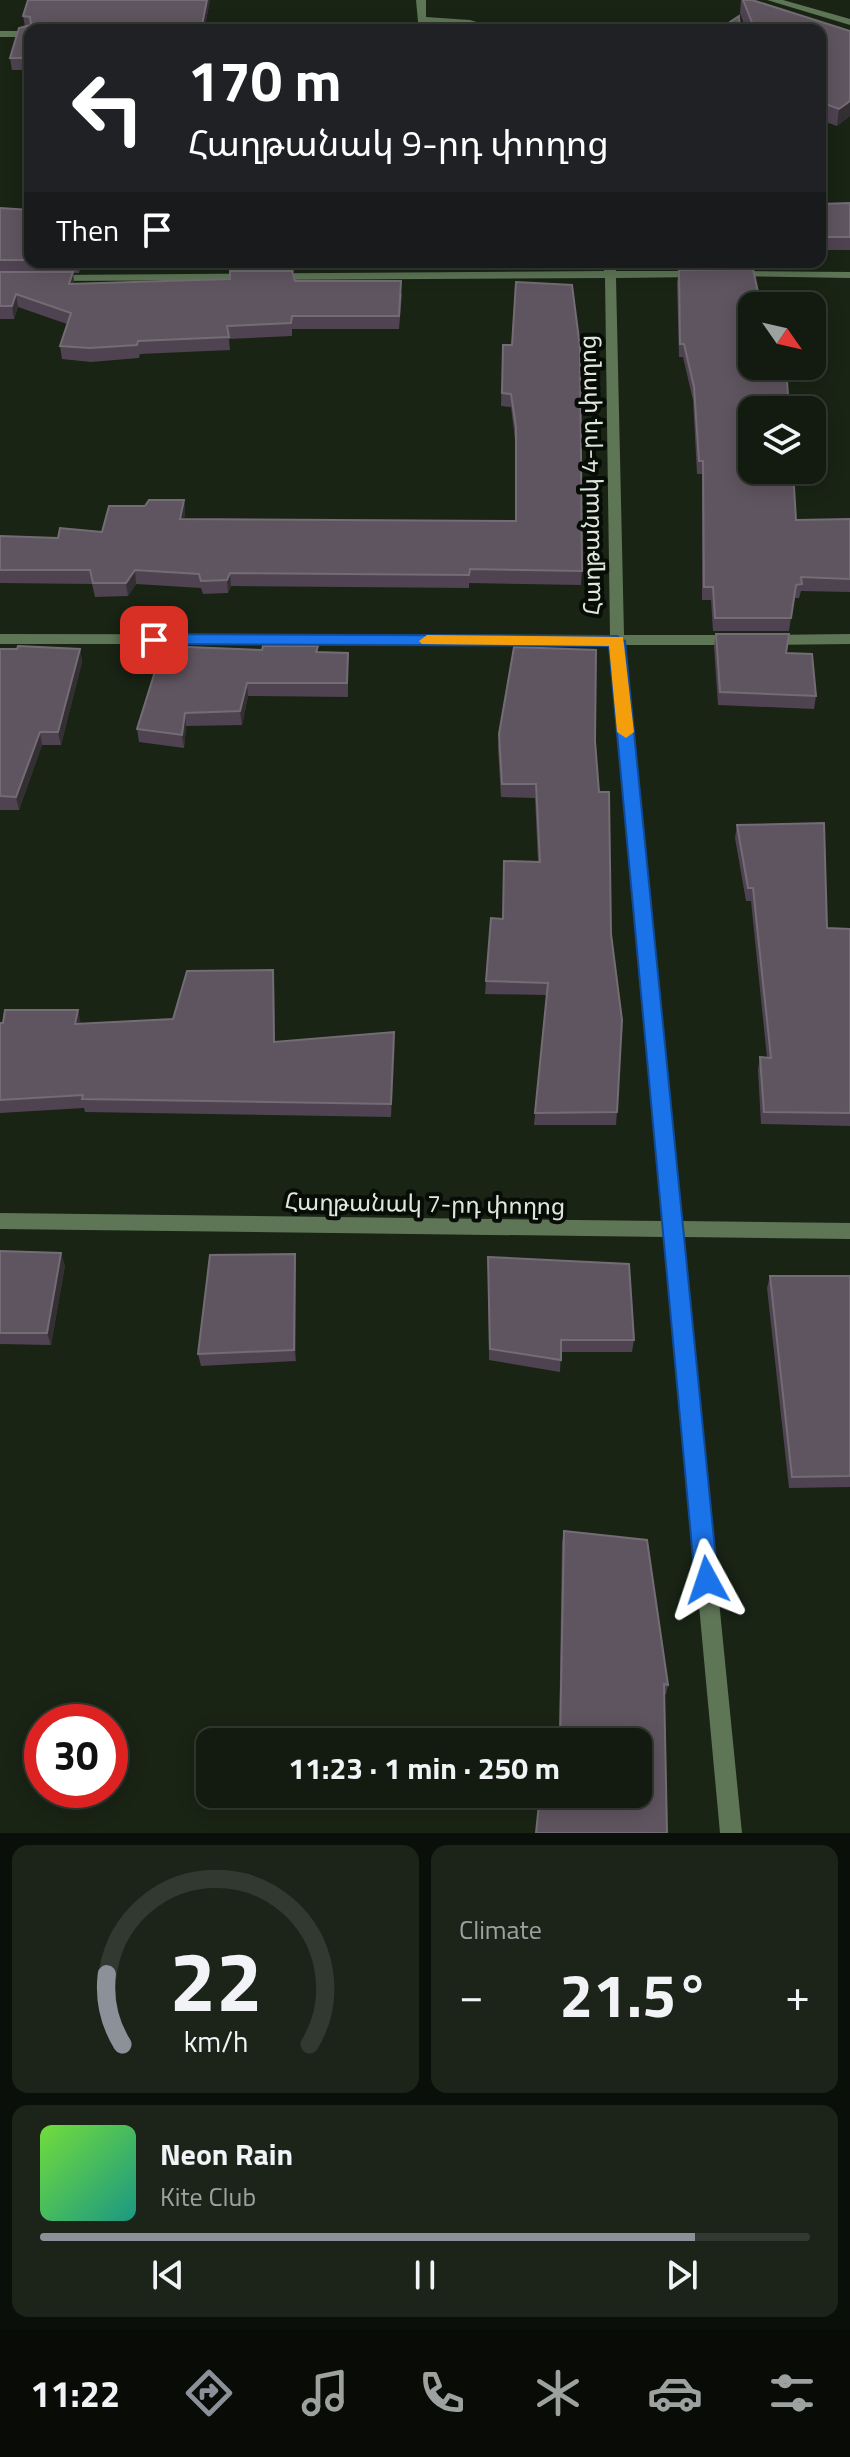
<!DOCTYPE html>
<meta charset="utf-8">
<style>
:root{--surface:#131b10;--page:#1c2419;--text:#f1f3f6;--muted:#9da19f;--line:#323930;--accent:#8c9099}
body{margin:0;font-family:"Titillium Web","Noto Sans Armenian",sans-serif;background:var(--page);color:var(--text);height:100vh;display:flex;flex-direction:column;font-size:30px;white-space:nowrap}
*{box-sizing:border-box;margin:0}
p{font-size:26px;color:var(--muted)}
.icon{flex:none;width:44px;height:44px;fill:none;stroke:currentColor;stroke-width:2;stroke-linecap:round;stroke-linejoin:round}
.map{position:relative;height:1833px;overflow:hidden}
.drawer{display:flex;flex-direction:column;gap:12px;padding:12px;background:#0a0f09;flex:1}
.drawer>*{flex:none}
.hud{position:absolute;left:24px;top:24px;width:802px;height:244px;border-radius:16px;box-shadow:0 4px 20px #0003,0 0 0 2px var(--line);background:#202124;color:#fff;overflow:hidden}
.needle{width:52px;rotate:124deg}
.tools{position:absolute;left:738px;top:292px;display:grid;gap:16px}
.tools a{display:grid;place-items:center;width:88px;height:88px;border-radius:16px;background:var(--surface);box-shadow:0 4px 20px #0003,0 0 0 2px var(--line);font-size:40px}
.speed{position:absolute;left:24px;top:1704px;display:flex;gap:16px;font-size:40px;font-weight:700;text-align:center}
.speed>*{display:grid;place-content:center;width:104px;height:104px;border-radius:50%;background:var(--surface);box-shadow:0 4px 20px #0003,0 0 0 2px var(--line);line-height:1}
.speed .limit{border:12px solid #d22;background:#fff;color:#111}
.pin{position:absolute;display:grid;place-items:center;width:68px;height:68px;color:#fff;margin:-34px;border-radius:16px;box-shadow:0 4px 12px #0006}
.me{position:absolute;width:88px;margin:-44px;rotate:355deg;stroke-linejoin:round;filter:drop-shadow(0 0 6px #0008)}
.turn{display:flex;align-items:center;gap:28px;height:168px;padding:0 32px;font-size:36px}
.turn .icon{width:104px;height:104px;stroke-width:2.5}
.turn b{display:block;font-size:56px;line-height:68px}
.then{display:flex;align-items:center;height:76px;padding:0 32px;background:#0003;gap:16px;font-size:30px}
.big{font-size:60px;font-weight:700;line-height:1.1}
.drawer .card{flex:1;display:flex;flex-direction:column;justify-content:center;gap:12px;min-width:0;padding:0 28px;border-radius:16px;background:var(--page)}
.drawer .dial{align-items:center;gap:0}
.dial svg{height:208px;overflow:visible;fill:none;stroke:var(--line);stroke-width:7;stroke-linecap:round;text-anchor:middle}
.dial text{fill:var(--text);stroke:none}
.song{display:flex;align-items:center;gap:24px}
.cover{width:96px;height:96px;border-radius:12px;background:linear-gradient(135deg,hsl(100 70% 55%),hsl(170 70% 35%))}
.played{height:8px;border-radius:4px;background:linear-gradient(90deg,var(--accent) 85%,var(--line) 85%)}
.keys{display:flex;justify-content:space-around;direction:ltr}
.heat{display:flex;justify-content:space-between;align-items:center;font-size:44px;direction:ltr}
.drawer .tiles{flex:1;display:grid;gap:12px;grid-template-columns:1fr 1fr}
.card:last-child{grid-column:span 2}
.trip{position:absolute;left:196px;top:1728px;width:456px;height:80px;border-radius:16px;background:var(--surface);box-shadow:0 4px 20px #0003,0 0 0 2px var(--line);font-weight:700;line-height:80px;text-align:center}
.tabs{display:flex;height:128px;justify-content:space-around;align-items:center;background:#080b06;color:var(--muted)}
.tabs .icon{width:56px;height:56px}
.tabs .active{color:var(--accent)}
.tabs b{font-size:36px;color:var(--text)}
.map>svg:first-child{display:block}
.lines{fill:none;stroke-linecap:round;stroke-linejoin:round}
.lane{fill:#5e7656;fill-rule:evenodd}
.street{fill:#5e7656;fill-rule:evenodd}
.wall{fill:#4f4351}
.shaded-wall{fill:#332f32}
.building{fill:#5f5560;stroke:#736c74;stroke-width:2}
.route{fill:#1a73e8;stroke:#114b97;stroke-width:2}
.slow{fill:#f59e0b}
.labels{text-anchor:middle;stroke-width:8;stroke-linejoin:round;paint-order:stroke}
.street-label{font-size:24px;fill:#e0e8de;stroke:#070c06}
</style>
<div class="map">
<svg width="850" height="1833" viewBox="0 0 850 1833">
<rect width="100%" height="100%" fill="#192415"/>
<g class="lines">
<path class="lane" d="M767 0H783L850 19V25Z"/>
<g class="street">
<path d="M416 0H426V17L470 20 502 30 418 22Z"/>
<rect x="0" y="31" width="30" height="6"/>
<path d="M604 262H616V271H700L706 274 700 277 616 278 624 635H734L741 640 734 645H624L682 1221 850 1223V1239L683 1237 742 1833H720L665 1237 0 1229V1213L663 1221 610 644H0V634L610 635 605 278 52 281 46 278 52 275 604 271Z"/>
<path d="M736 271 850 272V278L732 276V272Z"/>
<path d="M850 634V644L766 645 759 640 766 635Z"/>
</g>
</g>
<g class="wall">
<path d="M28 0H210L204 30H30V70H12L10 58 25 27 23 16Z"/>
<path d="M741 0H752L850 31V116L837 126 820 120V30H746L740 13Z"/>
<path d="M850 203V250H820V204Z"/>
<path d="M0 208 30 210V262H82L79 273H73L74 284 230 279 232 271 231 262H295L294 272H293L295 281 402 294 399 329H292V336L229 339 230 350 140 354 139 358 91 362 62 359 60 346 67 324 18 307 14 319H0Z"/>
<path d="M677 262H751L752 366H802L800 378H787L796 520 850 519V592L801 591 799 598H794L789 631H713L711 600H702V474H697L693 400 683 357H679L677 282 679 270H677Z"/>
<path d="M503 345 582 571 581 585 469 583V588L231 586 228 593 203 594 201 588 136 584 128 596 95 597 92 584 0 583V536L58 538 102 532 145 506 184 500 185 513 184 519 515 521V440L511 407 501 406Z"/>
<path d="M716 634 786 653 816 696 814 709 718 705 714 647Z"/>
<path d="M318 646V652L348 653V697L248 696 242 725 186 726 184 748 139 742 137 729 262 650Z"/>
<path d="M0 649H80L82 662 61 745H42L19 810H0Z"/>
<path d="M499 734 595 741 611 934 617 1112 616 1125H534L547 995 485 994 486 981 538 862 535 798 501 797 498 748Z"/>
<path d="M737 825 827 928 850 929V1126L761 1124 758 1070 760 1057 767 1058 751 901H746L735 838Z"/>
<path d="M274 983 275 1042 394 1032 391 1117 85 1112 84 1108 0 1113V1023L80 1024 173 1019Z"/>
<path d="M0 1251 65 1265 51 1345 0 1344Z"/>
<path d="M488 1257 634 1340 632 1352H561L560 1372 489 1360Z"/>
<path d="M296 1266V1361L201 1366 198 1354Z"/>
<path d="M770 1276H850V1487L789 1488 767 1288Z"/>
<path d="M564 1531 668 1685 666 1694 559 1740 562 1542Z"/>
</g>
<g class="shaded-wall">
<path d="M207 0H210L204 30H201Z"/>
<path d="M850 101V116L837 126 839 109Z"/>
<path d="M77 262H82L79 273Z"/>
<path d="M73 272 74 285 69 284Z"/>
<path d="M16 294 18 307 14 319 12 306Z"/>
<path d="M184 500 185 513 181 532 180 519Z"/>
<path d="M135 570 136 584 128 596 126 583Z"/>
<path d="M230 573 231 586 228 593 227 580Z"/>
<path d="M80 649 82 662 61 745 58 732Z"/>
<path d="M247 683 248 696 242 725 240 711Z"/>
<path d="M185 713 186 726 184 748 182 735Z"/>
<path d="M40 732 42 745 19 810 16 797Z"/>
<path d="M273 970 274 983 275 1054 274 1042Z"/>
<path d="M78 1010 81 1023 78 1037 75 1024Z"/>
<path d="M394 1032 395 1045 391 1117V1104Z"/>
<path d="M61 1253 65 1265 51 1345 47 1333Z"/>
<path d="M295 1254 296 1266V1361L294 1350Z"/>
</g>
<g class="building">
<path d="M28 0H207L201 30H30V58H10L19 28 31 25 30 17 23 16Z"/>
<path d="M743 0H752L850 31V101L839 109 820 102V30H755Z"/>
<path d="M739 16 740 30H718Z"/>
<path d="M850 203V237H820V204Z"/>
<path d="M0 208 30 210V260H0Z"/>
<path d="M753 269 761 306H752V366H786L789 410H752V470H793L796 520 850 519V579L801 577 802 584 796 585 791 618H715L713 587H704L703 461H699L694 387 684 344H680L679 270Z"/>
<path d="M230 271H292L295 281H401L399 316H292L291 323 227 326 229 337 138 341 137 345 90 348 60 346 71 313 16 294 12 306H0V272H73L69 284 230 279Z"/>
<path d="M516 282 572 285 580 347 582 571 470 569 469 575 230 573 227 580 201 581 199 574 135 570 126 583H93L90 570H0V536L58 538 60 528 102 532 109 506H145L149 500H184L180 519 516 521V427L511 394 502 393 503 345H512Z"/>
<path d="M716 634H789L786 653 812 654 816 696 720 692Z"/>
<path d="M18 646 80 649 58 732H40L16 797 0 796V649H17Z"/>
<path d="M163 646 262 650 263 646H318L316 652 348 653 347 683H247L240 711 185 713 182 735 137 729Z"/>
<path d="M514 647 596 650 595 741 599 792H609L611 934 622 1020 617 1112 535 1113 548 983 486 981 491 918 503 919 504 861 540 862 536 784H502L499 734Z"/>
<path d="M824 823 827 928 850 929V1113L764 1112 760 1057 771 1058 753 888H748L737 825Z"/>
<path d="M273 970 274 1042 394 1032 391 1104 82 1099 83 1095 0 1100V1023H3L5 1010H78L75 1024 173 1019 187 971Z"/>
<path d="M0 1251 61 1253 47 1333H0Z"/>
<path d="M295 1254 294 1350 198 1354 210 1255Z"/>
<path d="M488 1257 629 1264 634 1340H561V1360L490 1349Z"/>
<path d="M770 1276H850V1476L792 1477Z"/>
<path d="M564 1531 647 1540 668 1685 664 1684 667 1833H536L540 1794H638V1742H544V1739L560 1741Z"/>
</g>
<path class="route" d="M154 634 617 636 625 641 718 1580 715 1588 707 1591 698 1588 695 1580 609 646 149 644 146 640Z"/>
<path class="slow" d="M427 635 623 637 634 732 626 738 617 732 609 646 422 644 419 641Z"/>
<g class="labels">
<g class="street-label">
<text transform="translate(590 475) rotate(-91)" y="8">Հաղթանակ 4-րդ փողոց</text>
<text transform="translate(425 1204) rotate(1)" y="8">Հաղթանակ 7-րդ փողոց</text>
</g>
</g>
</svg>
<div class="tools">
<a><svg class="needle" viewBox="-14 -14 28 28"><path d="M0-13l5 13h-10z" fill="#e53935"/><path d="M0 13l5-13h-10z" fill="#9da19f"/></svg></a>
<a><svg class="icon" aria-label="layers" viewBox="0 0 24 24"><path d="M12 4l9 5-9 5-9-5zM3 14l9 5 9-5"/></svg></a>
</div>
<div class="speed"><div class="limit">30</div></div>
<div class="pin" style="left:154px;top:640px;background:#d93025"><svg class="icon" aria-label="arrive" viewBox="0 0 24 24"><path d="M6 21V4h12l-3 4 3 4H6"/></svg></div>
<svg class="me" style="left:707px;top:1580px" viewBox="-20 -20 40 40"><path d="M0-17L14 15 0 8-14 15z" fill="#1a73e8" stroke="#fff" stroke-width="4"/></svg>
<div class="trip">11:23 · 1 min · 250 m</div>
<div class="hud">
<div class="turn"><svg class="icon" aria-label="left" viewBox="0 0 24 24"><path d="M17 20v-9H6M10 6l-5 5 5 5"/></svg><div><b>170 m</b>Հաղթանակ 9-րդ փողոց</div></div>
<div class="then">Then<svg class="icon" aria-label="arrive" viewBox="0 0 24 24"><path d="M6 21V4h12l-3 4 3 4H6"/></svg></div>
</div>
</div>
<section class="drawer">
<div class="tiles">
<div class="card dial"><svg viewBox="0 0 100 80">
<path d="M14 69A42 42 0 1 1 86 69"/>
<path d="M14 69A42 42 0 0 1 8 42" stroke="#8c9099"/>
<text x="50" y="56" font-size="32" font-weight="700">22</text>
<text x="50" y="72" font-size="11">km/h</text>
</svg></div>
<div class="card"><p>Climate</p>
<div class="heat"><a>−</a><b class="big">21.5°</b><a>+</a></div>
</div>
<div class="card">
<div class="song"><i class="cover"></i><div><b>Neon Rain</b><p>Kite Club</p></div></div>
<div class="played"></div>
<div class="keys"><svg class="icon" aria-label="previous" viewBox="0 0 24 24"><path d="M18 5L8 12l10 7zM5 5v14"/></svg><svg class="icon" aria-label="pause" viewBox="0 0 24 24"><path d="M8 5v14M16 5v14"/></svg><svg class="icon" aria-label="next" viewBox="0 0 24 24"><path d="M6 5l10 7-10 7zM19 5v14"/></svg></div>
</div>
</div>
</section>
<nav class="tabs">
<b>11:22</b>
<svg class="icon active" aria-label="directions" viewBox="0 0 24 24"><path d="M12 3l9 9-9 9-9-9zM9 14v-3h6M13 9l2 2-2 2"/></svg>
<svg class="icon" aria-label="music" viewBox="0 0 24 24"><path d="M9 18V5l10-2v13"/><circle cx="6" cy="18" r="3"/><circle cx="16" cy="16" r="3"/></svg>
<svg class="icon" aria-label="phone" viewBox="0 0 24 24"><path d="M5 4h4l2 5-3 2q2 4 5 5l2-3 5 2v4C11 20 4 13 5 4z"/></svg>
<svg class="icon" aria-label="climate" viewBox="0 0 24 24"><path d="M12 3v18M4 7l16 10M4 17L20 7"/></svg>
<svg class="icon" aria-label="car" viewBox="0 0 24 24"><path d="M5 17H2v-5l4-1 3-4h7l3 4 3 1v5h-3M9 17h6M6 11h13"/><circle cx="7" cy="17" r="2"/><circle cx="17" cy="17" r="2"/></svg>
<svg class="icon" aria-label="filters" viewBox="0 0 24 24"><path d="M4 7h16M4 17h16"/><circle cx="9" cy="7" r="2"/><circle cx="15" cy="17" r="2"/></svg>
</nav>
